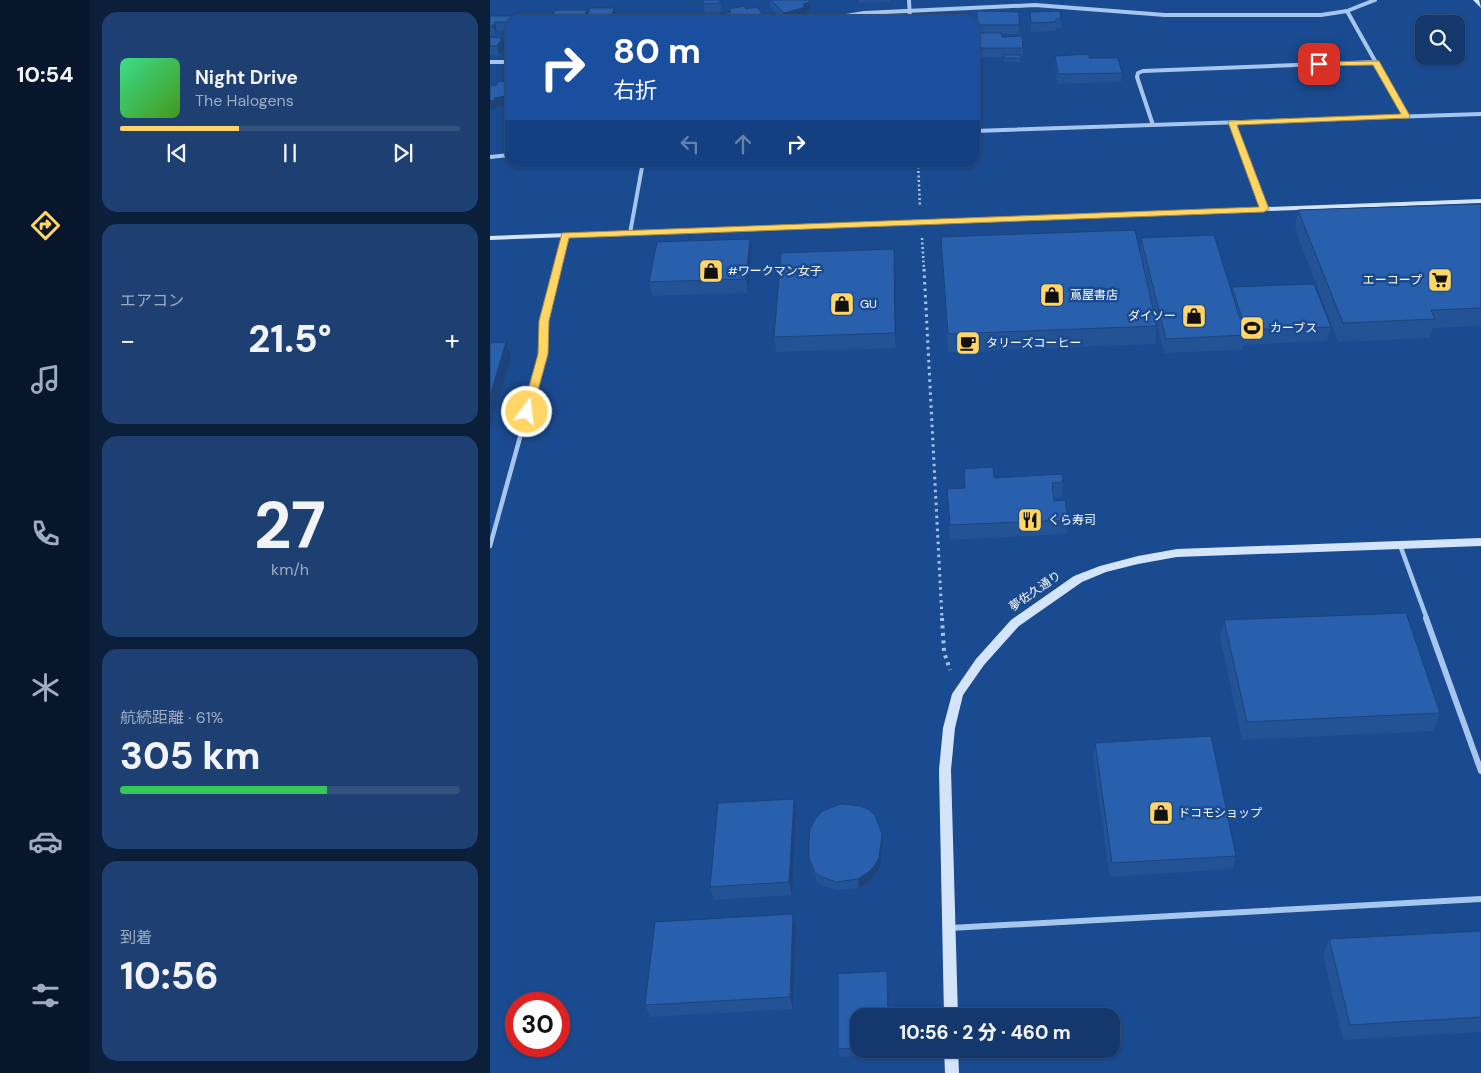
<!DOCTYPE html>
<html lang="ja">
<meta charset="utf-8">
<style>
:root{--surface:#14386b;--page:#1d3f71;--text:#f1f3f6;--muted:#9dacc1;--line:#33527e;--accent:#ffd665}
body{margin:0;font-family:"DM Sans","Noto Sans JP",sans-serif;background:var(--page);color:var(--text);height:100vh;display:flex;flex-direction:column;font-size:19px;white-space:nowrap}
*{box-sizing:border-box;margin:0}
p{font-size:16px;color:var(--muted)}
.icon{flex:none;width:28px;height:28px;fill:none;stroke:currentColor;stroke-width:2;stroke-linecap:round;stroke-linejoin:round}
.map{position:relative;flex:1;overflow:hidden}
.panel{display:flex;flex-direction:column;gap:12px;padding:12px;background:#0b1f3b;width:400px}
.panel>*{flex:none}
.top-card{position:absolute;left:15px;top:15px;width:475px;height:152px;border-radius:15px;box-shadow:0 1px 4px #0004,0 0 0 1px var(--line);background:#1a4fa0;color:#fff;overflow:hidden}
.buttons{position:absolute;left:925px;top:15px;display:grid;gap:10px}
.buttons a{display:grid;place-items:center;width:50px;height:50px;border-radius:10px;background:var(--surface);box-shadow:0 1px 4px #0004,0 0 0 1px var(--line);font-size:25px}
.speed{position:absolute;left:15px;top:992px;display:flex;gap:10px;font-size:25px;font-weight:700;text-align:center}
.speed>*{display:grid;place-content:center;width:65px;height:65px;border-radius:50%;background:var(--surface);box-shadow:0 1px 4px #0004,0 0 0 1px var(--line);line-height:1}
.speed .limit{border:8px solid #d22;background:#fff;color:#111}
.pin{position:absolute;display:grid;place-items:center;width:42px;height:42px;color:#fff;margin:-21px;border-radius:10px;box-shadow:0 2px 8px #0006}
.me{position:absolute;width:55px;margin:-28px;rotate:15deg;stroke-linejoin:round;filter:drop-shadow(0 0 4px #0008)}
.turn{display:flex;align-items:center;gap:18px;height:105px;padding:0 25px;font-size:22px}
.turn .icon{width:65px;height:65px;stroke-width:2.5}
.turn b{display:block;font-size:35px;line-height:42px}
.lanes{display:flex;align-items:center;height:48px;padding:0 25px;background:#0003;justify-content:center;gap:25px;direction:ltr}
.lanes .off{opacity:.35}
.big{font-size:38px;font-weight:800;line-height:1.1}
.panel .widget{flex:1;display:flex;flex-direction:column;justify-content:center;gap:8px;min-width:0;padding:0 18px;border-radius:15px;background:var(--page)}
.panel .dial{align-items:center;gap:0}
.dial b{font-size:65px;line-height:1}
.song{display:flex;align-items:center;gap:15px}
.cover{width:60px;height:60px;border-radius:8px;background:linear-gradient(135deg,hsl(150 70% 55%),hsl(100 70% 35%))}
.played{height:5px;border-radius:2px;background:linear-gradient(90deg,var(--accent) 35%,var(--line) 35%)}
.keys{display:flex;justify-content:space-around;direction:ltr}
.heat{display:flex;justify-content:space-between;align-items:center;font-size:28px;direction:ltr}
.charge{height:8px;border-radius:4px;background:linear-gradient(90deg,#34c759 61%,var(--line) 0)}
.trip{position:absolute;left:360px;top:1008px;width:270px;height:50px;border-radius:15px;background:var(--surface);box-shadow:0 1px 4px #0004,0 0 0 1px var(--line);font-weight:800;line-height:50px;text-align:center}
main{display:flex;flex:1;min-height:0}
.tab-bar{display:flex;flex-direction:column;width:90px;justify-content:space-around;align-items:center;background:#08162b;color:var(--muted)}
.tab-bar .icon{width:35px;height:35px}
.tab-bar .active{color:var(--accent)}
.tab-bar b{font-size:22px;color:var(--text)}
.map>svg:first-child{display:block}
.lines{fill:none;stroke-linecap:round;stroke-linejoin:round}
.path-far2{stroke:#a7c6ee;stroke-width:2.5;stroke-dasharray:2 2.5;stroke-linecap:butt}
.path-far1{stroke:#a7c6ee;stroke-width:3;stroke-dasharray:2.5 4;stroke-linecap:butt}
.path{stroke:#a7c6ee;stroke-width:4;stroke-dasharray:3 4.5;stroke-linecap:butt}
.street-far2{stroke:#a7c6ee;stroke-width:4}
.street-far1{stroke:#a7c6ee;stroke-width:4.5}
.street{stroke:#a7c6ee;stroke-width:6}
.secondary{fill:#d4e4fa;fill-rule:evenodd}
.wall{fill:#235395}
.shaded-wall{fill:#1d4379}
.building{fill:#2960ad;stroke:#1d4379}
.route{fill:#ffd665;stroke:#a68b42}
.labels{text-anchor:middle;stroke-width:5;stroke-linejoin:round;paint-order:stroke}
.poi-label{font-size:12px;fill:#fff;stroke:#1a4a8f;text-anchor:start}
.street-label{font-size:12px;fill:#fff;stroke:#1a4a8f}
</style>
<main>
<nav class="tab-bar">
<b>10:54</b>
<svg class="icon active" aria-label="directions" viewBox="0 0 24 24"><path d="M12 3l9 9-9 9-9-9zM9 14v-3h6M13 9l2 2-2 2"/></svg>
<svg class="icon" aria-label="music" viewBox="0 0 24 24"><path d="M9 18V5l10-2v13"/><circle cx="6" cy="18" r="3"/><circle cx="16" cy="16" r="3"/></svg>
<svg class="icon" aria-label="phone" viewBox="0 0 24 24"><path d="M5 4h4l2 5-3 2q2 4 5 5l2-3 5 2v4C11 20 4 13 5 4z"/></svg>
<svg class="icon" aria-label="climate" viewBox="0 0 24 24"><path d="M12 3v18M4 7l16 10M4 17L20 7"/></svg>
<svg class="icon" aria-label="car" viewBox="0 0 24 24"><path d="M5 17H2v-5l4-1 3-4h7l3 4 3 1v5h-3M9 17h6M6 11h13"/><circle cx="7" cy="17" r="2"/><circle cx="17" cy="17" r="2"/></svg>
<svg class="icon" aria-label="filters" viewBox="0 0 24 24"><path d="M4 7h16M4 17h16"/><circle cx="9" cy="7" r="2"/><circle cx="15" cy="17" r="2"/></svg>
</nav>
<section class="panel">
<div class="widget">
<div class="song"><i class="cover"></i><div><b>Night Drive</b><p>The Halogens</p></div></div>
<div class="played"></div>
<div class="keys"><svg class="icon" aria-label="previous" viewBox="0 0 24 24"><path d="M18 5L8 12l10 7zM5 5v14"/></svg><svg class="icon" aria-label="pause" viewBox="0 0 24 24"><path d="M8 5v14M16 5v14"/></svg><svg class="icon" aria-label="next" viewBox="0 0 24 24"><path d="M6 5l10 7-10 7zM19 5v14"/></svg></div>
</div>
<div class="widget"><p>エアコン</p>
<div class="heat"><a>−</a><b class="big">21.5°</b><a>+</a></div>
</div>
<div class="widget dial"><b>27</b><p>km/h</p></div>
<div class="widget"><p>航続距離 · 61%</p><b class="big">305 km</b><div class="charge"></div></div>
<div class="widget"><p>到着</p><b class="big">10:56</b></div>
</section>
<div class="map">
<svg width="991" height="1073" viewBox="0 0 991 1073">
<rect width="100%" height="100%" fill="#1a4a8f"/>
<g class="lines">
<g class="path-far2">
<path d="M428 162 430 207"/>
<path d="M432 238 434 270"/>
</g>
<path class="path-far1" d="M434 269 452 619"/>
<path class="path" d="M452 618 454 652 460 670"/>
<g class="street-far2">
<path d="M419 0 420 20"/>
<path d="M857 11 916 116"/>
<path d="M332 20 374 13 545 5 675 15H831L857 11 885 0"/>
<path d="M0 62H20"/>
<path d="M742 122 774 209"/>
<path d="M663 125 647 77 648 73 653 71 886 62"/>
<path d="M485 131 991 114"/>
<path d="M0 157 20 155"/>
<path d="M140 233 153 162"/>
<path d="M67 270 75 235"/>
</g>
<g class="street-far1">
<path d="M910 545 937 619"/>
<path d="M0 546 53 354 54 321 67 269"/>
</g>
<g class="street">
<path d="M936 618 991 771"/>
<path d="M460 928 991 899"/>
</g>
<g class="secondary">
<path d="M983 0H989L991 8Z"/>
<path d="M991 199V203L0 240V236Z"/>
<path d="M991 538V546L687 557 648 564 616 572 592 582 529 626 494 665 473 695 465 728 461 770 468 1016H454L449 770 453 728 462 694 486 659 521 620 584 576 610 566 648 556 687 549Z"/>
<path d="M454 1049H468L469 1073H455Z"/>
</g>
</g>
<g class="wall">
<path d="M231 0V12L215 13 213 4Z"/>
<path d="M280 0H318L321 11 316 12V16L302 20H293L280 7Z"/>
<path d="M369 0H400V2L369 3Z"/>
<path d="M124 8 126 17 125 20H60L97 10 98 15Z"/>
<path d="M487 11 529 25V34H512V37L533 48V57H531V62H514V57H488V34H487Z"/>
<path d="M540 12 571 19V28H566V31L541 32Z"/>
<path d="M0 16 20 20V31H7L6 35H0Z"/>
<path d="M0 37 15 47 9 56 0 55Z"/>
<path d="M20 42V57L17 48Z"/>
<path d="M565 56 599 58 632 73 631 82 568 84 565 65Z"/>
<path d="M20 58V73L17 63Z"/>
<path d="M991 204V326L943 328 940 338 848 342 805 229 808 210Z"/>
<path d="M451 237 650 252 651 238 741 293 742 287 841 327 837 341 753 345 752 350 674 353 658 287 667 326 665 344 458 352Z"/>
<path d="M260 239 262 253 258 293 162 296 159 282Z"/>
<path d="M404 249 406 348 286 352 284 337Z"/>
<path d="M474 469 504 478 573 482 572 497H564V501L578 520 577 534 460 540 457 489 474 488Z"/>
<path d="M734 620 950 713 943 731 752 740 730 638Z"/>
<path d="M605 743 746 856 743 869 620 877 603 757Z"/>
<path d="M306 813 302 895 224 900 220 887Z"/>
<path d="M392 834 393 843 390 867 384 877 378 883 369 888 348 890 333 886 327 882 321 867 319 858Z"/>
<path d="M303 914 306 927 303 1009 160 1017 155 1005Z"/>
<path d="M991 931V1032L853 1040 833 955 839 939Z"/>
<path d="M397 971 398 980 399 1016H369V1049H400V1054L350 1057 348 1049V974Z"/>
</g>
<g class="shaded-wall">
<path d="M320 2 321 11 316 12V16L302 20H294V13L313 4Z"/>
<path d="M124 8 126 17 125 20H122L121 18Z"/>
<path d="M97 10 99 19H97V20H93Z"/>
<path d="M275 18 276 20H263Z"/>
<path d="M5 22 7 31 6 35 3 26Z"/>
<path d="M12 38 15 47 9 56 7 46Z"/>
<path d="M20 95V105L7 107V109L0 110V101L4 98Z"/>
<path d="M260 239 262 253 258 293 256 279Z"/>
<path d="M404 249 405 264 406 348 405 333Z"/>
<path d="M16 342 21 357 0 428V396Z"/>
<path d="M304 799 306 813 302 895 299 882Z"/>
<path d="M392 834 393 843 390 867 384 877 378 883 369 888 368 879Z"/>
<path d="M303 914 306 927 303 1009 300 997Z"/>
<path d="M397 971 398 980 399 1016H398Z"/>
</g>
<g class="building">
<path d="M213 0H230V3L213 4Z"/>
<path d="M281 0H318L320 2 313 4 315 7 294 13Z"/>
<path d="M254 6 256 9 267 7 275 18 263 20H231L228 15 241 12 239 9Z"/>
<path d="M100 8H124L121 18 97 19Z"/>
<path d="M65 10H97L93 20H60Z"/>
<path d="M487 11 529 12V25H487Z"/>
<path d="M570 11 571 19H566V22L541 23 540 12Z"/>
<path d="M182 14 183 18H187L188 20H171L169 15Z"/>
<path d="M0 16H24L22 20H20V22H5L3 26H0Z"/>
<path d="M488 33H511L512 37 532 36 533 48H488Z"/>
<path d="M0 37 12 38 7 46H0Z"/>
<path d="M599 54V58H628L632 73 568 74 565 56Z"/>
<rect x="514" y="55" width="17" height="3"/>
<path d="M18 58H20V63H17Z"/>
<path d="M20 81V95L4 98 5 100 0 101V86L7 85V82Z"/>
<path d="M991 204V308L941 310 945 319 853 323 808 210Z"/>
<path d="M645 230 667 326 458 334 451 237Z"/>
<path d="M724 235 755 335 676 339 651 238Z"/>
<path d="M260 239 256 279 159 282 167 242Z"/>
<path d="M404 249 405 333 284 337 291 253Z"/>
<path d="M824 284 841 327 756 330 742 287Z"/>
<path d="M16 342 0 396V343Z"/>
<path d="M503 467 504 478 572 474 573 482 562 483 564 501 575 500 578 520 460 525 457 489 475 488 474 469Z"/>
<path d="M916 613 950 713 757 722 734 620Z"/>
<path d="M721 736 746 856 622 863 605 743Z"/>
<path d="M304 799 299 882 220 887 228 803Z"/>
<path d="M351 804 370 806 378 809 385 815 392 834 389 858 383 868 376 874 368 879 346 882 332 877 325 873 319 858V840L320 829 325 819 332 811Z"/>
<path d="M303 914 300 997 155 1005 165 922Z"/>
<path d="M991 931V1017L860 1025 839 939Z"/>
<path d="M397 971 398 1016H369V1048L348 1049V974Z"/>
</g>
<path class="route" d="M889 61 920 116 919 118 747 125 779 209 774 212 79 238 59 321 58 354 42 412 37 415 32 412 48 354 49 321 72 233 769 207 738 122 739 121 911 114 883 65 829 66 826 64 829 62Z"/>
<defs>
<symbol id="shop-square" viewBox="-11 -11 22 22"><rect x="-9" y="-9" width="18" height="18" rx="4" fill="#ffd665" stroke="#1a4a8f"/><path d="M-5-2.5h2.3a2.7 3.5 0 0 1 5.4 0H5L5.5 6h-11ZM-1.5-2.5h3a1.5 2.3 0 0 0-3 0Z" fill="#111"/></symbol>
<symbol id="supermarket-square" viewBox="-11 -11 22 22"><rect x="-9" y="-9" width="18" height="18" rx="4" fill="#ffd665" stroke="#1a4a8f"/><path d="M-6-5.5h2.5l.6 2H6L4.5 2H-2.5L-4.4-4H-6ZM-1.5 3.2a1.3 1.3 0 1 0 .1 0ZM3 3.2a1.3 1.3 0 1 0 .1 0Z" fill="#111"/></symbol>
<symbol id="stadium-square" viewBox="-11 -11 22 22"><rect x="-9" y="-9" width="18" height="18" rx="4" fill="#ffd665" stroke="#1a4a8f"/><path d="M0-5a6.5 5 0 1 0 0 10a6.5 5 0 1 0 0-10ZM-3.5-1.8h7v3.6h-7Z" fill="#111"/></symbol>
<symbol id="cafe-square" viewBox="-11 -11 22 22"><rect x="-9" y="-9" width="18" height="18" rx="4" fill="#ffd665" stroke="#1a4a8f"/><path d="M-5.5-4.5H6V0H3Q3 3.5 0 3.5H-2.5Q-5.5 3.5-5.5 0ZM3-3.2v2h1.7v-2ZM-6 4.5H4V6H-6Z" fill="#111"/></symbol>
<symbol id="restaurant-square" viewBox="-11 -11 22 22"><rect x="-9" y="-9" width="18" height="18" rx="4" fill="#ffd665" stroke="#1a4a8f"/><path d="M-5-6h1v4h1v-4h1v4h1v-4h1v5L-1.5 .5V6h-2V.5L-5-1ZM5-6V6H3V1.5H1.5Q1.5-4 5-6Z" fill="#111"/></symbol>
</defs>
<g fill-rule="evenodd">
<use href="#shop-square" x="207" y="257" width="28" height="28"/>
<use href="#supermarket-square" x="936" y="266" width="28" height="28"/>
<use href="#shop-square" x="548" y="281" width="28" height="28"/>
<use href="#shop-square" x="338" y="290" width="28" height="28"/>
<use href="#shop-square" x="690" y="302" width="28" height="28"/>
<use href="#stadium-square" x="748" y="314" width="28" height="28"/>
<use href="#cafe-square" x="464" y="329" width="28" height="28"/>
<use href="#restaurant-square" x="526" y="506" width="28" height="28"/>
<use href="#shop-square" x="657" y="799" width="28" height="28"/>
</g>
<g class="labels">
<g class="poi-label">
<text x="238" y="275">#ワークマン女子</text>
<text x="932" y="284" text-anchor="end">エーコープ</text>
<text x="580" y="299">蔦屋書店</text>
<text x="370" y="308">GU</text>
<text x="686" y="320" text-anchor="end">ダイソー</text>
<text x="780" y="332">カーブス</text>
<text x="496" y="347">タリーズコーヒー</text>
<text x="558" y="524">くら寿司</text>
<text x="688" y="817">ドコモショップ</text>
</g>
<g class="street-label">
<text transform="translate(545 591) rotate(-35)" y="4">夢佐久通り</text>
</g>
</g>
</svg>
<div class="buttons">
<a><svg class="icon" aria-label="search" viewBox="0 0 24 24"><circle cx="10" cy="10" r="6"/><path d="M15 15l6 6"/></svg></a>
</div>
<div class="speed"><div class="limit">30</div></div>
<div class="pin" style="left:829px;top:64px;background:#d93025"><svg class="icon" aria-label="arrive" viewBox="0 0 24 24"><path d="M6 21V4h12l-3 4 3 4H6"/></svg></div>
<svg class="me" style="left:37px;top:412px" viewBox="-20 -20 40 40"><circle r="17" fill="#ffd665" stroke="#fff" stroke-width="3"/><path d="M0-11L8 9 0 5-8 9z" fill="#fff"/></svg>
<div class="trip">10:56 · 2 分 · 460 m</div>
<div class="top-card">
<div class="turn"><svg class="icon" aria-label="right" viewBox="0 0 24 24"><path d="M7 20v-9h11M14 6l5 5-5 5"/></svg><div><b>80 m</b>右折</div></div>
<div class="lanes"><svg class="icon off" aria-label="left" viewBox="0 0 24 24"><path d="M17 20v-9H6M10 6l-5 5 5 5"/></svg><svg class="icon off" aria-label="ahead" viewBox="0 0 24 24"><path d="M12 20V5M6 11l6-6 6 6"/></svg><svg class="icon" aria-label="right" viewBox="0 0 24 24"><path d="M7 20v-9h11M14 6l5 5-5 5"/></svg></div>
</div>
</div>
</main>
